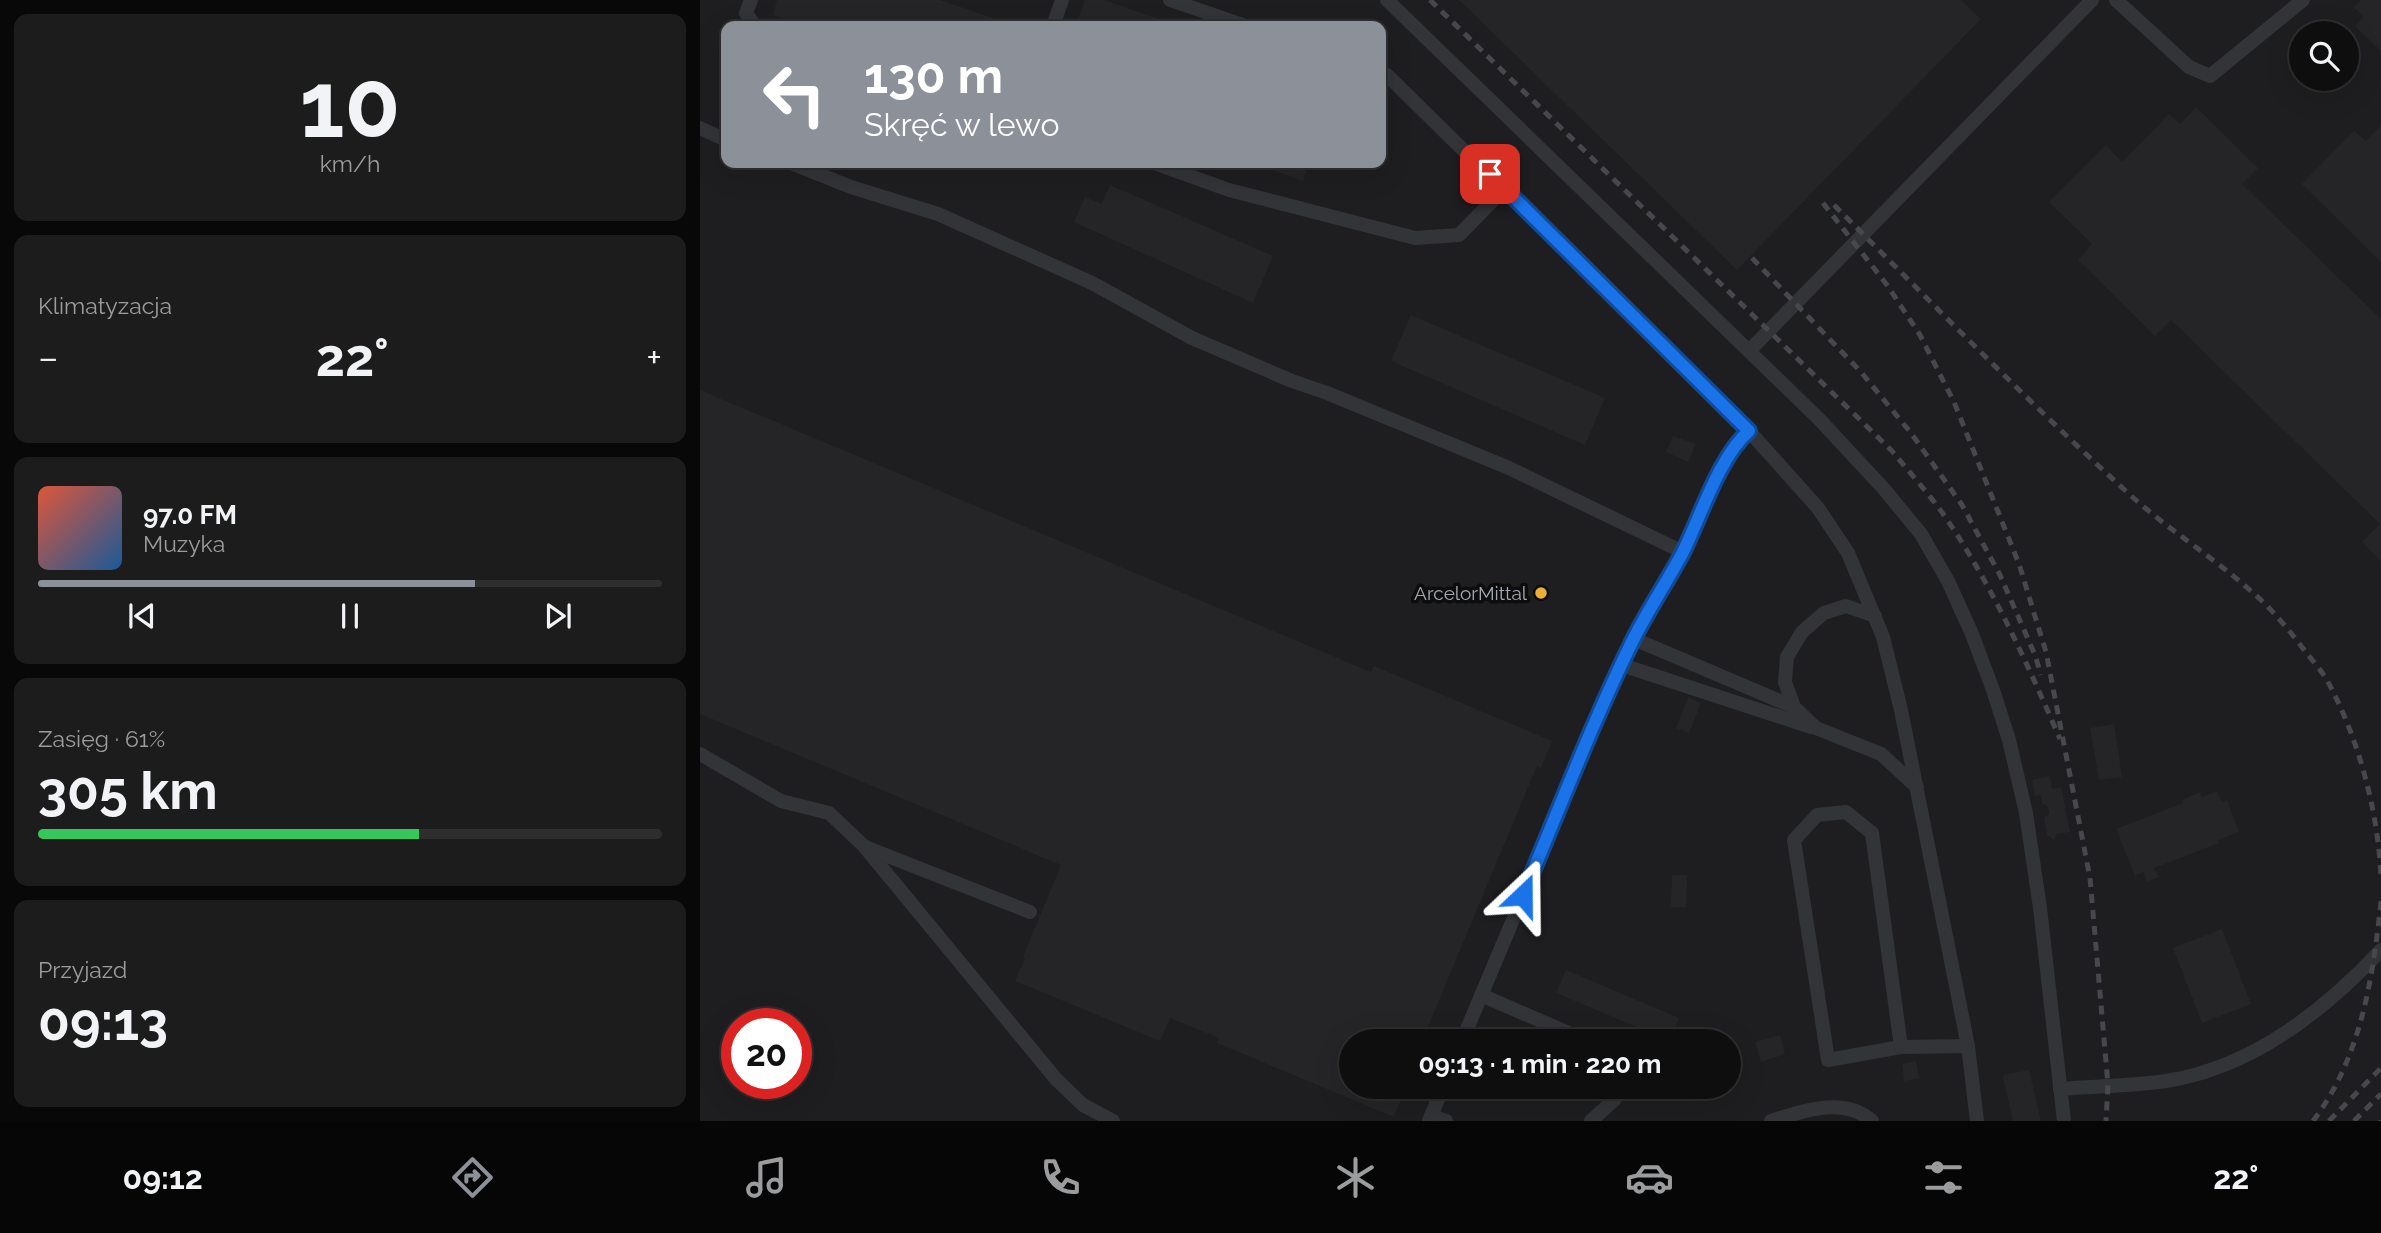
<!DOCTYPE html>
<html lang="pl">
<meta charset="utf-8">
<style>
:root{--surface:#0e0e0f;--page:#1c1c1d;--text:#f1f3f6;--muted:#9b9c9e;--line:#2e2e2f;--accent:#8c9099}
body{margin:0;font-family:Raleway,sans-serif;background:var(--page);color:var(--text);height:100vh;display:flex;flex-direction:column;font-size:26px;white-space:nowrap}
*{box-sizing:border-box;margin:0}
p{font-size:23px;color:var(--muted)}
.icon{flex:none;width:38px;height:38px;fill:none;stroke:currentColor;stroke-width:2;stroke-linecap:round;stroke-linejoin:round}
.map{position:relative;flex:1;overflow:hidden}
.sheet{display:flex;flex-direction:column;gap:14px;padding:14px;background:#080808;width:700px}
.sheet>*{flex:none}
.top-card{position:absolute;left:21px;top:21px;width:665px;height:147px;border-radius:14px;box-shadow:0 7px 28px #0002,0 0 0 2px var(--line);background:#8c9099;color:#fff;overflow:hidden}
.controls{position:absolute;left:1589px;top:21px;display:grid;gap:14px}
.controls a{display:grid;place-items:center;width:70px;height:70px;border-radius:50%;background:var(--surface);box-shadow:0 7px 28px #0002,0 0 0 2px var(--line);font-size:35px}
.speed{position:absolute;left:21px;top:1008px;display:flex;gap:14px;font-size:35px;font-weight:700;text-align:center}
.speed>*{display:grid;place-content:center;width:91px;height:91px;border-radius:50%;background:var(--surface);box-shadow:0 7px 28px #0002,0 0 0 2px var(--line);line-height:1}
.speed .limit{border:10px solid #d22;background:#fff;color:#111}
.pin{position:absolute;display:grid;place-items:center;width:60px;height:60px;color:#fff;margin:-30px;border-radius:14px;box-shadow:0 4px 10px #0006}
.me{position:absolute;width:77px;margin:-38px;rotate:23deg;stroke-linejoin:round;filter:drop-shadow(0 0 5px #0008)}
.turn{display:flex;align-items:center;gap:24px;height:147px;padding:0 28px;font-size:32px}
.turn .icon{width:91px;height:91px;stroke-width:2.5}
.turn b{display:block;font-size:49px;line-height:60px}
.big{font-size:52px;font-weight:700;line-height:1.1}
.sheet .card{flex:1;display:flex;flex-direction:column;justify-content:center;gap:10px;min-width:0;padding:0 24px;border-radius:14px;background:var(--page)}
.sheet .dial{align-items:center;gap:0}
.dial b{font-size:91px;line-height:1}
.song{display:flex;align-items:center;gap:21px}
.cover{width:84px;height:84px;border-radius:10px;background:linear-gradient(135deg,hsl(10 70% 55%),hsl(210 70% 35%))}
.played{height:7px;border-radius:4px;background:linear-gradient(90deg,var(--accent) 70%,var(--line) 70%)}
.keys{display:flex;justify-content:space-around;direction:ltr}
.heat{display:flex;justify-content:space-between;align-items:center;font-size:38px;direction:ltr}
.charge{height:10px;border-radius:5px;background:linear-gradient(90deg,#34c759 61%,var(--line) 0)}
.trip{position:absolute;left:639px;top:1029px;width:402px;height:70px;border-radius:35px;background:var(--surface);box-shadow:0 7px 28px #0002,0 0 0 2px var(--line);font-weight:700;line-height:70px;text-align:center}
.dock{display:flex;height:112px;justify-content:space-around;align-items:center;background:#060606;color:var(--muted)}
.dock .icon{width:49px;height:49px}
.dock .active{color:var(--accent)}
.dock b{font-size:32px;color:var(--text)}
main{display:flex;flex:1;min-height:0}
.map>svg:first-child{display:block}
.built{fill:#1e1e20;fill-rule:evenodd}
.building{fill:#252528}
.lines{fill:none;stroke-linecap:round;stroke-linejoin:round}
.lane{stroke:#333438;stroke-width:14}
.rail{stroke:#46484d;stroke-width:5;stroke-dasharray:9 7;stroke-linecap:butt}
.route-casing{stroke:#114b97;stroke-width:18}
.route{stroke:#1a73e8;stroke-width:12}
.poi-dot{fill:#ebb033;stroke:#0d0d0e;stroke-width:2.5}
.labels{text-anchor:middle;stroke-width:7;stroke-linejoin:round;paint-order:stroke}
.poi-label{font-size:19px;fill:#a4a8b4;stroke:#0d0d0e;text-anchor:end}
</style>
<main>
<section class="sheet">
<div class="card dial"><b>10</b><p>km/h</p></div>
<div class="card"><p>Klimatyzacja</p>
<div class="heat"><a>−</a><b class="big">22°</b><a>+</a></div>
</div>
<div class="card">
<div class="song"><i class="cover"></i><div><b>97.0 FM</b><p>Muzyka</p></div></div>
<div class="played"></div>
<div class="keys"><svg class="icon" aria-label="previous" viewBox="0 0 24 24"><path d="M18 5L8 12l10 7zM5 5v14"/></svg><svg class="icon" aria-label="pause" viewBox="0 0 24 24"><path d="M8 5v14M16 5v14"/></svg><svg class="icon" aria-label="next" viewBox="0 0 24 24"><path d="M6 5l10 7-10 7zM19 5v14"/></svg></div>
</div>
<div class="card"><p>Zasięg · 61%</p><b class="big">305 km</b><div class="charge"></div></div>
<div class="card"><p>Przyjazd</p><b class="big">09:13</b></div>
</section>
<div class="map">
<svg width="1681" height="1121" viewBox="0 0 1681 1121">
<rect width="100%" height="100%" fill="#121214"/>
<path class="built" d="M0 0H1681V1121H0ZM26 26H681V163H26ZM1601 33H1647V79H1601ZM37 1024H96V1083H37ZM651 1041H1029V1087H651Z"/>
<g class="building">
<path d="M77 0H240L316 26H106L73 15Z"/>
<path d="M385 0H404L479 26H376Z"/>
<path d="M759 0H1261L1281 19 1037 270Z"/>
<path d="M1661 0H1681V51L1655 26 1664 17 1654 7Z"/>
<path d="M1496 107 1558 168 1542 184 1681 319V561L1662 542 1680 524 1471 320 1455 336 1378 260 1392 244 1349 202 1406 145 1422 162 1469 114 1480 124Z"/>
<path d="M1681 125V262L1602 184 1654 131 1666 141Z"/>
<path d="M552 163H609L603 181Z"/>
<path d="M410 185 573 256 553 303 374 222 385 197 402 204Z"/>
<path d="M711 315 905 398 885 445 691 361Z"/>
<path d="M0 390 671 672 674 666 852 741 841 768 837 766 722 1041H651V1087H706L694 1117 517 1043 519 1038 470 1018 460 1041 315 981 325 958 323 957 361 865 0 714Z"/>
<path d="M973 436 996 444 988 462 966 452Z"/>
<path d="M988 697 1001 703 989 733 976 728Z"/>
<path d="M1414 724 1422 777 1399 780 1390 728Z"/>
<path d="M1350 776 1352 789 1361 787 1370 832 1357 834 1354 840 1347 835 1344 818 1349 814 1348 807 1342 803 1341 795 1335 796 1332 780Z"/>
<path d="M1517 791 1522 802 1527 800 1539 832 1518 840 1519 843 1454 868 1459 877 1447 882 1444 872 1435 876 1416 829 1483 803 1482 800 1500 792 1502 797Z"/>
<path d="M972 875H987L986 907H971Z"/>
<path d="M1522 929 1551 1004 1502 1023 1473 948Z"/>
<path d="M866 970 979 1018 970 1041 856 993Z"/>
<path d="M1080 1035 1085 1054 1061 1062 1055 1042Z"/>
<path d="M1216 1061 1219 1078 1204 1081 1202 1064Z"/>
<path d="M1329 1070 1341 1121H1313L1303 1077 1304 1075Z"/>
</g>
<g class="lines">
<g class="lane">
<path d="M51 0 46 13 55 26"/>
<path d="M470 0 546 26"/>
<path d="M687 0 1119 419 1184 489 1221 534 1248 581 1272 634 1293 690 1309 740 1326 813 1340 908 1364 1121"/>
<path d="M1416 0 1489 67 1510 76 1603 0"/>
<path d="M353 26 362 0"/>
<path d="M681 73 687 75 1049 431 1118 508 1148 553 1183 637 1201 710 1268 1046 1277 1121"/>
<path d="M0 128 26 140"/>
<path d="M91 163 151 187 238 214 392 283 492 338 592 381 627 393 809 468 983 552"/>
<path d="M454 163 529 190 715 238 759 235 805 188"/>
<path d="M1049 351 1392 0"/>
<path d="M1175 616 1146 606 1124 613 1102 632 1087 657 1085 682 1094 707 1116 728 1181 754 1217 787"/>
<path d="M934 639 1094 707"/>
<path d="M922 665 1111 727"/>
<path d="M0 754 81 801 129 813 164 846 356 1079 383 1105 413 1121"/>
<path d="M165 847 330 912"/>
<path d="M781 995 887 1041"/>
<path d="M762 1041 886 746 934 639 983 552 1026 461 1037 441 1049 431"/>
<path d="M1201 1047 1172 833 1146 812 1117 815 1094 840 1128 1060 1201 1047 1268 1046"/>
<path d="M794 1087 829 1092"/>
<path d="M1360 1089C1395 1086 1432 1086 1466 1081 1551 1068 1624 1011 1681 950"/>
<path d="M731 1116 746 1121"/>
<path d="M729 1121 743 1087"/>
<path d="M891 1121 914 1100 922 1087"/>
<path d="M1071 1121C1103 1111 1144 1096 1172 1121"/>
</g>
<g class="rail">
<path d="M730 0 1192 451C1210 473 1230 495 1246 518 1293 587 1327 663 1360 739"/>
<path d="M1123 203 1187 285 1220 335 1254 402 1319 564 1346 652 1390 878 1408 1085 1406 1121"/>
<path d="M1134 205C1231 302 1327 401 1428 493 1467 529 1512 556 1552 592 1572 609 1589 630 1605 651 1612 660 1621 670 1627 680 1659 739 1678 811 1681 877"/>
<path d="M1052 258 1161 372 1211 433 1262 505 1300 575 1335 655 1341 675"/>
<path d="M1613 1121C1661 1058 1673 978 1681 901"/>
<path d="M1629 1121 1681 1068"/>
<path d="M1654 1121 1681 1094"/>
<path d="M1681 1121V1120"/>
</g>
</g>
<g class="lines">
<defs>
<path id="route" d="M790 174 1049 431C1019 457 1001 516 983 552 967 582 948 610 933 640 892 723 859 810 823 895"/>
</defs>
<use href="#route" class="route-casing"/>
<use href="#route" class="route"/>
</g>
<circle class="poi-dot" cx="841" cy="593" r="7"/>
<g class="labels">
<g class="poi-label">
<text x="827" y="600">ArcelorMittal</text>
</g>
</g>
</svg>
<div class="controls">
<a><svg class="icon" aria-label="search" viewBox="0 0 24 24"><circle cx="10" cy="10" r="6"/><path d="M15 15l6 6"/></svg></a>
</div>
<div class="speed"><div class="limit">20</div></div>
<div class="pin" style="left:790px;top:174px;background:#d93025"><svg class="icon" aria-label="arrive" viewBox="0 0 24 24"><path d="M6 21V4h12l-3 4 3 4H6"/></svg></div>
<svg class="me" style="left:823px;top:895px" viewBox="-20 -20 40 40"><path d="M0-17L14 15 0 8-14 15z" fill="#1a73e8" stroke="#fff" stroke-width="4"/></svg>
<div class="trip">09:13 · 1 min · 220 m</div>
<div class="top-card">
<div class="turn"><svg class="icon" aria-label="left" viewBox="0 0 24 24"><path d="M17 20v-9H6M10 6l-5 5 5 5"/></svg><div><b>130 m</b>Skręć w lewo</div></div>
</div>
</div>
</main>
<nav class="dock">
<b>09:12</b>
<svg class="icon active" aria-label="directions" viewBox="0 0 24 24"><path d="M12 3l9 9-9 9-9-9zM9 14v-3h6M13 9l2 2-2 2"/></svg>
<svg class="icon" aria-label="music" viewBox="0 0 24 24"><path d="M9 18V5l10-2v13"/><circle cx="6" cy="18" r="3"/><circle cx="16" cy="16" r="3"/></svg>
<svg class="icon" aria-label="phone" viewBox="0 0 24 24"><path d="M5 4h4l2 5-3 2q2 4 5 5l2-3 5 2v4C11 20 4 13 5 4z"/></svg>
<svg class="icon" aria-label="climate" viewBox="0 0 24 24"><path d="M12 3v18M4 7l16 10M4 17L20 7"/></svg>
<svg class="icon" aria-label="car" viewBox="0 0 24 24"><path d="M5 17H2v-5l4-1 3-4h7l3 4 3 1v5h-3M9 17h6M6 11h13"/><circle cx="7" cy="17" r="2"/><circle cx="17" cy="17" r="2"/></svg>
<svg class="icon" aria-label="filters" viewBox="0 0 24 24"><path d="M4 7h16M4 17h16"/><circle cx="9" cy="7" r="2"/><circle cx="15" cy="17" r="2"/></svg>
<b>22°</b>
</nav>
